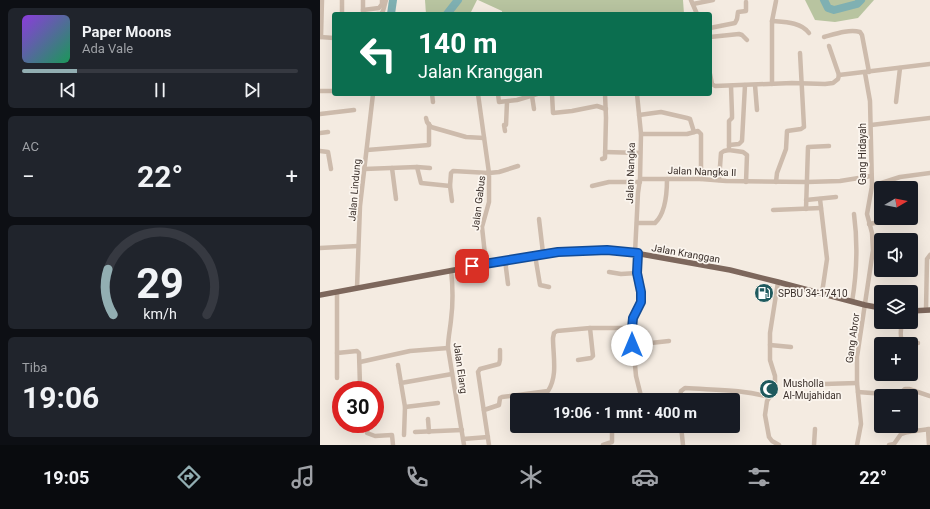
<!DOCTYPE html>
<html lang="id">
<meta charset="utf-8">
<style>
:root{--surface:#171b24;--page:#20242c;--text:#f1f3f6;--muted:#9ea1a6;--line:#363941;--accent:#92aeb2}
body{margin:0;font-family:Roboto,sans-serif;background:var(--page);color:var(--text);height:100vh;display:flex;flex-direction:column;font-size:15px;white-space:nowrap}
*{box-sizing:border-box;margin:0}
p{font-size:13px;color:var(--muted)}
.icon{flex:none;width:22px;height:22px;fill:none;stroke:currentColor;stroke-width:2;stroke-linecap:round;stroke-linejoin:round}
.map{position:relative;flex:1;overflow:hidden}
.drawer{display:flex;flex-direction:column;gap:8px;padding:8px;background:#0d0f14;width:320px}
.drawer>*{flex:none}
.hud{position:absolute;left:12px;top:12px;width:380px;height:84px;border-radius:4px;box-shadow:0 4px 16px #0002;background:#0b6e4f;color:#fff;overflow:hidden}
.needle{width:26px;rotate:80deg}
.fabs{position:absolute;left:554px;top:181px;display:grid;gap:8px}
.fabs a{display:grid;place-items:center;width:44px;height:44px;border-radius:4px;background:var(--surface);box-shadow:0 4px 16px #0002;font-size:20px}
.speed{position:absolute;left:12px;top:381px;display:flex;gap:8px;font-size:20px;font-weight:700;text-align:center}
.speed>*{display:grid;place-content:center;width:52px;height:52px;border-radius:50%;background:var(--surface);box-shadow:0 4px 16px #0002;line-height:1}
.speed .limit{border:6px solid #d22;background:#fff;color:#111}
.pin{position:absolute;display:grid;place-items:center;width:34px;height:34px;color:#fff;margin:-17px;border-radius:8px;box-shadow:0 2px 6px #0006}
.me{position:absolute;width:44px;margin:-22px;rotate:0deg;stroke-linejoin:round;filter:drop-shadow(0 0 3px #0008)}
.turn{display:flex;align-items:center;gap:14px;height:84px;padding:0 20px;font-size:18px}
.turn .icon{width:52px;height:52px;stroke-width:2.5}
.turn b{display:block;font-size:28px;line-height:34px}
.big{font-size:30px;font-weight:700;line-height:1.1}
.drawer .card{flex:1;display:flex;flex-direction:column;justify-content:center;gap:6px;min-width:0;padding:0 14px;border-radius:6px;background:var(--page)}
.drawer .dial{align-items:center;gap:0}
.dial svg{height:104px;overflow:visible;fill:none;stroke:var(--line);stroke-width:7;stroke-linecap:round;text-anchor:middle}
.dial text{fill:var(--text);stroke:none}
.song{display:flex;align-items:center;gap:12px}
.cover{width:48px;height:48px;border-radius:6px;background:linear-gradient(135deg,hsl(270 70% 55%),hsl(150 70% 35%))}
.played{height:4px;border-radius:2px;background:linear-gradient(90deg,var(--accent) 20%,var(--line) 20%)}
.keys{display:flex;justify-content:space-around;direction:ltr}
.heat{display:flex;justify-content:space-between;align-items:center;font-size:22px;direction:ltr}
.trip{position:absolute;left:190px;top:393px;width:230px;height:40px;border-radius:4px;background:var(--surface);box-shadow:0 4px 16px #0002;font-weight:700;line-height:40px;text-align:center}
.dock{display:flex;height:64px;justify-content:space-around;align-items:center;background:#090b0e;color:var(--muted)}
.dock .icon{width:28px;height:28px}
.dock .on{color:var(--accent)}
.dock b{font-size:18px;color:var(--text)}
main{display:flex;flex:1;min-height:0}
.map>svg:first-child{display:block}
.green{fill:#b8c4a0}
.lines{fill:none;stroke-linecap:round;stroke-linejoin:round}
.river{stroke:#7fb0b2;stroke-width:8}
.minor{stroke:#cdbbac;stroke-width:4.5}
.major{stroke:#7d675c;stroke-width:5.5}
.route-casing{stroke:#114b97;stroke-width:10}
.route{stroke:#1a73e8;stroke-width:7}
.labels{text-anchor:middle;stroke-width:3.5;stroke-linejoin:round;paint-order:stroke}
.street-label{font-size:10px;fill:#3b302b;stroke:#fbf5ee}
.poi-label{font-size:10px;fill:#3b302b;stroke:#fbf5ee;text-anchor:start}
</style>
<main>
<section class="drawer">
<div class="card">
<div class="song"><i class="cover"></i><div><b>Paper Moons</b><p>Ada Vale</p></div></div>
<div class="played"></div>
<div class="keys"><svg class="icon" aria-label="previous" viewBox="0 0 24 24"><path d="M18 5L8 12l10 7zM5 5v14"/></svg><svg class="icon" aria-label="pause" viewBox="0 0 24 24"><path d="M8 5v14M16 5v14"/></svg><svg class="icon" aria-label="next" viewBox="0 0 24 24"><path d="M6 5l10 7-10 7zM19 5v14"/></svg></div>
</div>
<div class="card"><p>AC</p>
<div class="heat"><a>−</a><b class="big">22°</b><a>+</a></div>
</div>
<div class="card dial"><svg viewBox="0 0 100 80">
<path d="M14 69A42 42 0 1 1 86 69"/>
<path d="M14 69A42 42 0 0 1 10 34" stroke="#92aeb2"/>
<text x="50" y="56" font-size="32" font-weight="700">29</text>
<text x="50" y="72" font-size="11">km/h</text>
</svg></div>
<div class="card"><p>Tiba</p><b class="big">19:06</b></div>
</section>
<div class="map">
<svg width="610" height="445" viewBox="0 0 610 445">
<rect width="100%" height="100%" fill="#f4ebe1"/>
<g class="green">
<path d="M105 0H157L150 14H106Z"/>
<path d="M158 0H363L364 14H182V11Z"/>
<path d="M485 0H554L538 18 515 22 495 20Z"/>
</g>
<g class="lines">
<g class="river">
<path d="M504 0 508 8 514 10 537 4 541 0"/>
<path d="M71 14 73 0"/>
<path d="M127 14 138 0"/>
</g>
<g class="minor">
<path d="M22 0V14"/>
<path d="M371 0 377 14"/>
<path d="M373 4 393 0"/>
<path d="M43 10 59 8 62 4V0"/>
<path d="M43 14V0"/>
<path d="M57 14H61L63 11 66 0"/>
<path d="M452 21 456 1"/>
<path d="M390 28 415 23 417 19 418 12 426 11V2"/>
<path d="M0 37 14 38"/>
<path d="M1 37 2 0"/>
<path d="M390 37 419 34 422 35 427 40"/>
<path d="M504 37C515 34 529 29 540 32L542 35 549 72"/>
<path d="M509 46 519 75"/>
<path d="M390 74 392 84 395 86 472 83 505 84 513 83 518 79 519 75"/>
<path d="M519 75 610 64"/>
<path d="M452 84V21C465 22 481 22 489 33"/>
<path d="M435 85 437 110"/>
<path d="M411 86 412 114V118L409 121V150L423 152 427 155 426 182"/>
<path d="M0 91H14"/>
<path d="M112 94 113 102"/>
<path d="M178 94 179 102 197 100 217 94"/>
<path d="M232 94 233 113 252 111 277 106 286 109"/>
<path d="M212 96 214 109"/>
<path d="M576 102 580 68"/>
<path d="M0 114 34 110"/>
<path d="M319 115 341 112 367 118 370 119 374 132"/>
<path d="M106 118 107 122 111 127 146 137 164 138"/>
<path d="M551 125 610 118"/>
<path d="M185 131 184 125H186L187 102"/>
<path d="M0 133 8 132"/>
<path d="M321 134H367L378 131 381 134V179"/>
<path d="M409 145 419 144 422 141 425 85"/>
<path d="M47 150 109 145V124"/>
<path d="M0 151 8 152 11 169"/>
<path d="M285 152 320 153"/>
<path d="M282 159 285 158 286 118 285 94"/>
<path d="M97 167 110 168"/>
<path d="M72 168 76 199"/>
<path d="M44 169 97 167 101 183 130 186 131 173 133 171 169 173 158 94"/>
<path d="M320 179H381L406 181 487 182 520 181 551 176"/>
<path d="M399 180 401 153 404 151 409 150"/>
<path d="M456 182 457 173 466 149 467 131 481 129 484 127 480 53"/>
<path d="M130 186 132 201"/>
<path d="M272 186 289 182H320"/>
<path d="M552 186 580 177 610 173"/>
<path d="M500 199 507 259 502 293"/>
<path d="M486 200 516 197"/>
<path d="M486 209 488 147 509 146"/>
<path d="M453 210 501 208"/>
<path d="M219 219 223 253"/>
<path d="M317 223H335C346 213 347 193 347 179"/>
<path d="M549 224 571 220"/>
<path d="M0 248 38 246"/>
<path d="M315 253 318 193 320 179 321 134 317 94"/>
<path d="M318 253 317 273 321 292V302L313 318 312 332 316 376 322 400"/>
<path d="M215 255 220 285 229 287"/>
<path d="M185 260 188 284"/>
<path d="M166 264 162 227 169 202V173L179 172 198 166"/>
<path d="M131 270C133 287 133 304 131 320 130 330 128 338 128 348L144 445"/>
<path d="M289 272 301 274 317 273"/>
<path d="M458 282 450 333V360L455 376V389L447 401 445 415 449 437 452 441 459 445"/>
<path d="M37 288 40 206 53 94"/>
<path d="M17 292V353L37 351 39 353 40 386 43 390"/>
<path d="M532 302C537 272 538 244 534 214"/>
<path d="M606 310 607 259 610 255"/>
<path d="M582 322C579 339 579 344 598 343"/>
<path d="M312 345 349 341"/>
<path d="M450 345 471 347"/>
<path d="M258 360 271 358 273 356 270 328"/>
<path d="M40 362 90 351 128 348"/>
<path d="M78 365 81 383"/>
<path d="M17 378V353"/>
<path d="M471 385 537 383"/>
<path d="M538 392 578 395 585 389H589L610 396"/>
<path d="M359 400 361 391 365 388C393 390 422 389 449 397"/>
<path d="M85 407 118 403"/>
<path d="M164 410 179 405 180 398 182 397 228 391C238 376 233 356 233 338L234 333 237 331 270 328H312"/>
<path d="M108 419 109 432"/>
<path d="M48 424 47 433 55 436 72 435 73 445"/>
<path d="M361 426 363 445"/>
<path d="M608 429 609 445"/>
<path d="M95 432 142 430"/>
<path d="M587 432H589L588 426"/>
<path d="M84 435 85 407 81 383 132 374"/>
<path d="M143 439 168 437"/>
<path d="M169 445 158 372 160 369 179 364 180 360V350"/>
<path d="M283 445 292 442V426"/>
<path d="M494 445 495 429"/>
<path d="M537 445 541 424 537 383V357L553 250 552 233 547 214 552 186 550 101 545 73"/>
<path d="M569 445 574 444 581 434 587 432 610 429"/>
</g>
<g class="major">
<path d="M0 295 215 255 238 252 287 250 315 253 410 270 458 282 545 305 561 308"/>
<path d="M591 311 610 310"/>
</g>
</g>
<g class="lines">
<defs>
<path id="route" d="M152 266 238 252 287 250 318 253 317 273 321 292V302L313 318 312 328V345"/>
</defs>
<use href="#route" class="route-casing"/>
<use href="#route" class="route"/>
</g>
<defs>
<symbol id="fuel-disc" viewBox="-11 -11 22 22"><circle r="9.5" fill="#1f5a5e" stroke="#fbf5ee"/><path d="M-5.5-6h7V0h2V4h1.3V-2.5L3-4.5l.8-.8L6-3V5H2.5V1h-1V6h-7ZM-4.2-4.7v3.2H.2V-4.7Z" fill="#fff"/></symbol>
<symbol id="mosque-disc" viewBox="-11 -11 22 22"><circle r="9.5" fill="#1f5a5e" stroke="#fbf5ee"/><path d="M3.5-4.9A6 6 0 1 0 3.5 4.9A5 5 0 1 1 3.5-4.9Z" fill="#fff"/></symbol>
</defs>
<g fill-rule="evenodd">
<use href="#fuel-disc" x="433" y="282" width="22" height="22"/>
<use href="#mosque-disc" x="438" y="378" width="22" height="22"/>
</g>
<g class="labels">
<g class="street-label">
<text transform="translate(542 154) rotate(-90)" y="4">Gang Hidayah</text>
<text transform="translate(382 171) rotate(2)" y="4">Jalan Nangka II</text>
<text transform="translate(310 173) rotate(-88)" y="4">Jalan Nangka</text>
<text transform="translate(34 190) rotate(-85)" y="4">Jalan Lindung</text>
<text transform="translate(158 203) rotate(-83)" y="4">Jalan Gabus</text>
<text transform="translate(366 253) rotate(10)" y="4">Jalan Kranggan</text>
<text transform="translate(532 338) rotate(-82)" y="4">Gang Abror</text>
<text transform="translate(141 368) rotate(82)" y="4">Jalan Elang</text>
</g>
<g class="poi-label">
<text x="458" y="297">SPBU 34-17410</text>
<text x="463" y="387">Musholla<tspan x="463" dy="12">Al-Mujahidan</tspan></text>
</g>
</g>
</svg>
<div class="fabs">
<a><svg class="needle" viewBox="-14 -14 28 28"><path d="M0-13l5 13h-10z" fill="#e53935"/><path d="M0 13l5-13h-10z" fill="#9ea1a6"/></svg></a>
<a><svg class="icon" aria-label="sound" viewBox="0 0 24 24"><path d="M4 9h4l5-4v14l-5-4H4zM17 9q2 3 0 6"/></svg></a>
<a><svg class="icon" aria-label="layers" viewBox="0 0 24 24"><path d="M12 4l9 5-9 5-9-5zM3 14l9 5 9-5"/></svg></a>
<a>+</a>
<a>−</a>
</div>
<div class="speed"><div class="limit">30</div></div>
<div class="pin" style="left:152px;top:266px;background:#d93025"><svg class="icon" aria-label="arrive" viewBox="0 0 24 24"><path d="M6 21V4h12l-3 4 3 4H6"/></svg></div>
<svg class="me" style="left:312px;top:345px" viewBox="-20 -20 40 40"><circle r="19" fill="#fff"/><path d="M0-13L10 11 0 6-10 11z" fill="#1a73e8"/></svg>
<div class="trip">19:06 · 1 mnt · 400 m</div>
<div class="hud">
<div class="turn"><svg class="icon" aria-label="left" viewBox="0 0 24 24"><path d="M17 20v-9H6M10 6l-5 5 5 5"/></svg><div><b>140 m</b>Jalan Kranggan</div></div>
</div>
</div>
</main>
<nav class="dock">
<b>19:05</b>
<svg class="icon on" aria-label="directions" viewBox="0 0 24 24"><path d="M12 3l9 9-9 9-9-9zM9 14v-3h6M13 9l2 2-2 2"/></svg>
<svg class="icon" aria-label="music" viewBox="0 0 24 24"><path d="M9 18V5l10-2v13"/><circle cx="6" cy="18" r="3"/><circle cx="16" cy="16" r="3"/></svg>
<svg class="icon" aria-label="phone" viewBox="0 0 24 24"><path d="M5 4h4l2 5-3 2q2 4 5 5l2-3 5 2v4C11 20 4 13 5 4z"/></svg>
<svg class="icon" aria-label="climate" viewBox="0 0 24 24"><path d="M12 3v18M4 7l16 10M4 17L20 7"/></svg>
<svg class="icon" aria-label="car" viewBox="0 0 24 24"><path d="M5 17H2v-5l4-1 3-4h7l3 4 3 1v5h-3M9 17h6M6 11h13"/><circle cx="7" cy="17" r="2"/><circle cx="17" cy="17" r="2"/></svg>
<svg class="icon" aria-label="filters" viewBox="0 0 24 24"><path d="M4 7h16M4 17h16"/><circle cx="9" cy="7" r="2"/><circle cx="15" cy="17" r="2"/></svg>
<b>22°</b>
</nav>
